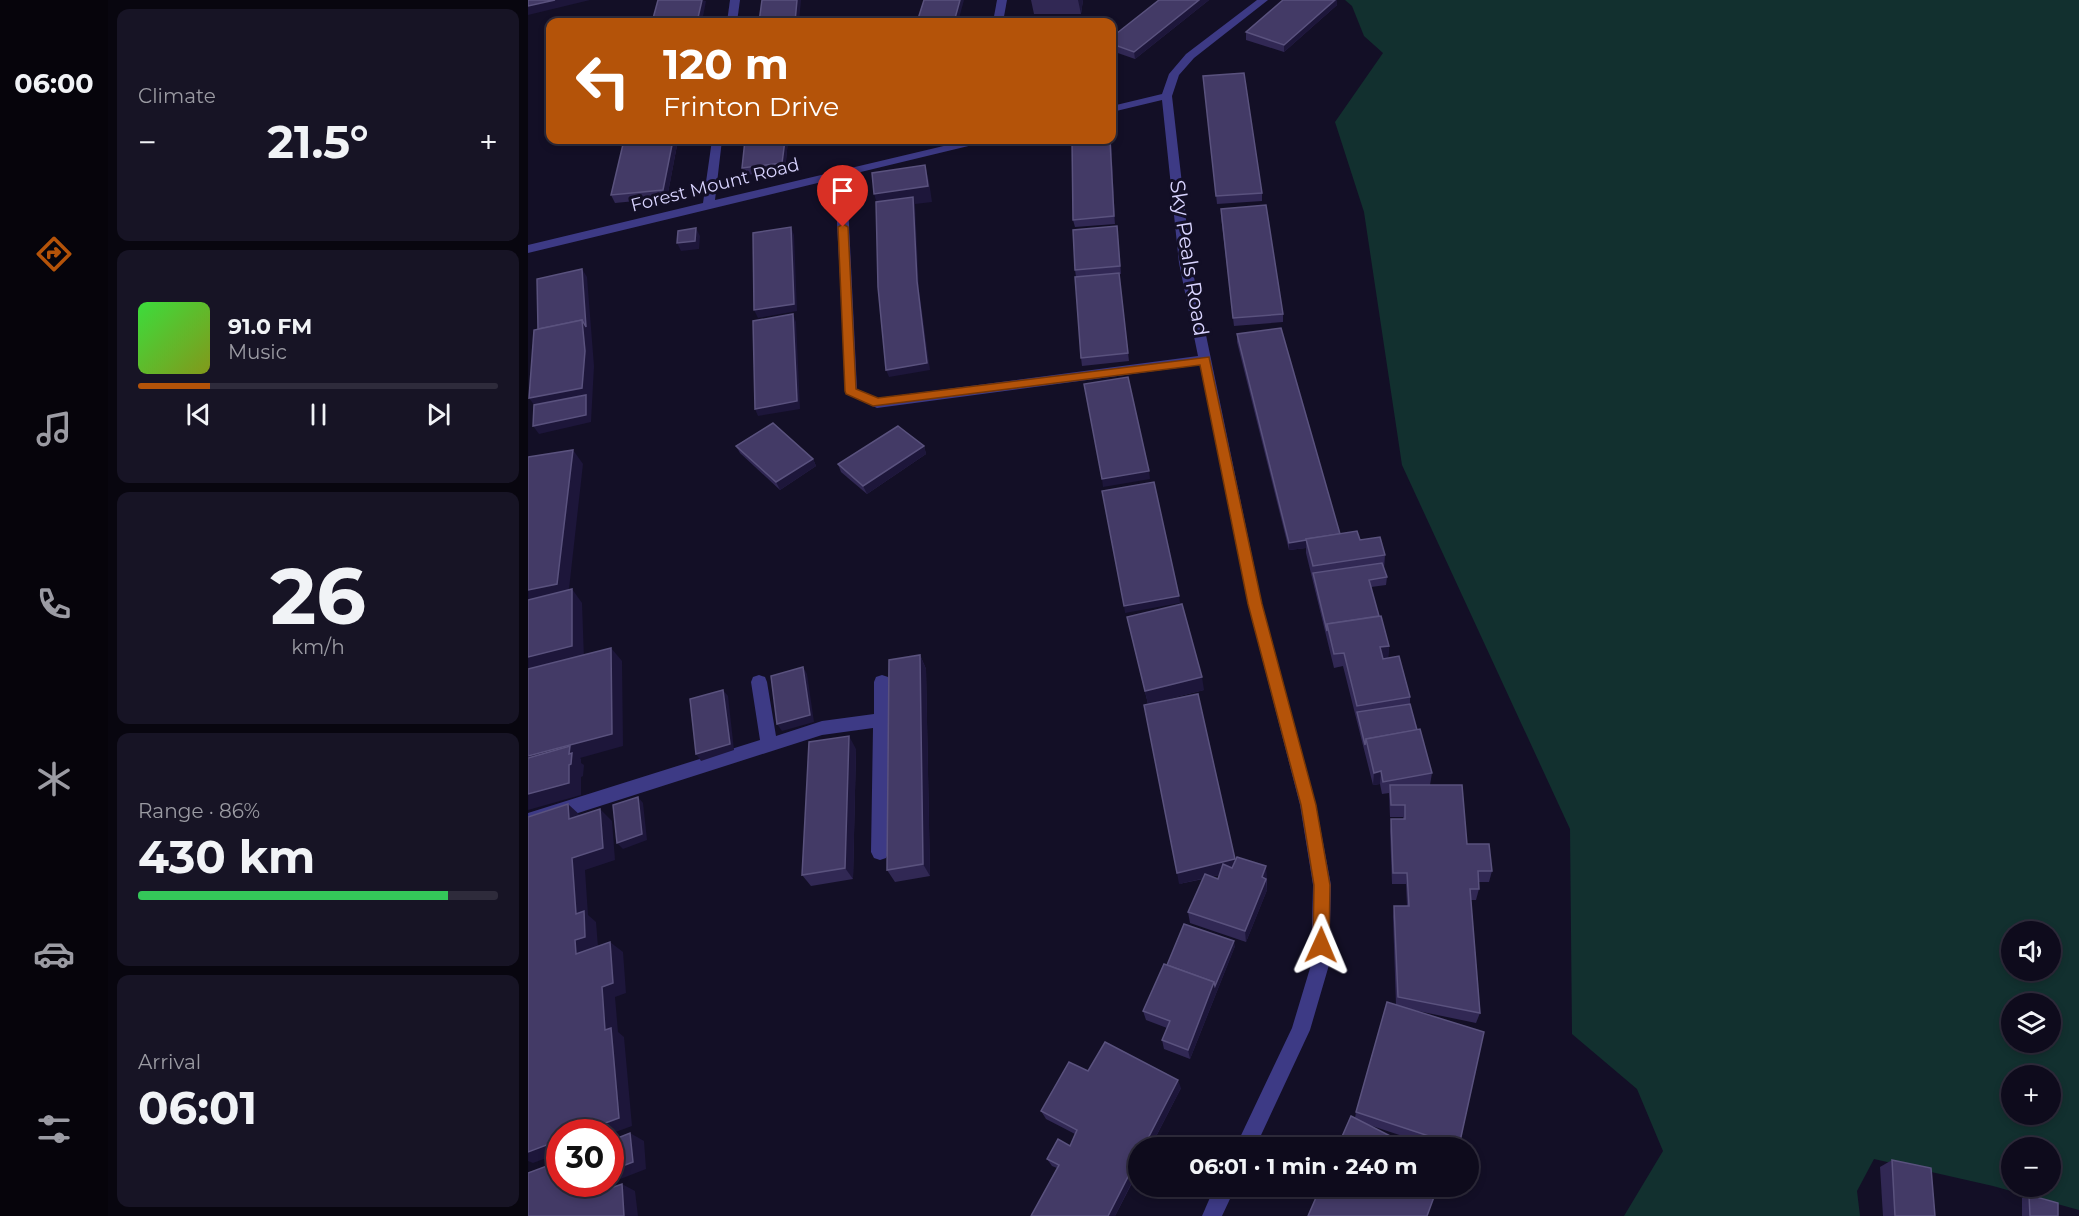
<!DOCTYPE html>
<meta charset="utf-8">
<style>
:root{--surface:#0e0b1c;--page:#171425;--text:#f1f3f6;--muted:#9b9ba3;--line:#2e2b3b;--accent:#b45309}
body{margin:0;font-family:Montserrat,sans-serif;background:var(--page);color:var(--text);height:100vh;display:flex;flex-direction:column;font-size:22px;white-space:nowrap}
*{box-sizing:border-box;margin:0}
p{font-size:20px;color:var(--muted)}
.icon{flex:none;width:33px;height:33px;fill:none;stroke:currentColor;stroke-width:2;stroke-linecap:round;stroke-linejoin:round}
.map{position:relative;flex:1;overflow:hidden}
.details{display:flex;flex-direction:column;gap:9px;padding:9px;background:#08060f;width:420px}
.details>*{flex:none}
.top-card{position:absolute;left:18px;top:18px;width:570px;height:126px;border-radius:12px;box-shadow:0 3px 9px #0003,0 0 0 2px var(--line);background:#b45309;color:#fff;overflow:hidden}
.buttons{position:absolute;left:1473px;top:921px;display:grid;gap:12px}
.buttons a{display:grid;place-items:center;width:60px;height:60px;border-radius:50%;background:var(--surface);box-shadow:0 3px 9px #0003,0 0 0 2px var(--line);font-size:30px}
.speed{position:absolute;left:18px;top:1119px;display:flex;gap:12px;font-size:30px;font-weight:700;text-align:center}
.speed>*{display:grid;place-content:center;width:78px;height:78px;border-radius:50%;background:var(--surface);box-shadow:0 3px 9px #0003,0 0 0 2px var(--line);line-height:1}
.speed .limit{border:9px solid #d22;background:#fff;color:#111}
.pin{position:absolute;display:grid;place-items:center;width:51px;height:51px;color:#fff;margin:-62px -26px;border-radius:50% 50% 50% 0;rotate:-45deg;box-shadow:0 0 6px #0007}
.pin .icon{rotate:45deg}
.me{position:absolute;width:66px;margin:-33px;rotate:1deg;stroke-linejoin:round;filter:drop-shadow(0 0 4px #0008)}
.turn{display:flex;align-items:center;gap:21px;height:126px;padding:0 18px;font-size:27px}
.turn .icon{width:78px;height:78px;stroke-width:2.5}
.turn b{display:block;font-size:42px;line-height:51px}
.big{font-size:45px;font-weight:700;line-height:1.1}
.details .tile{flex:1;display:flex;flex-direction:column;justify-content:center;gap:9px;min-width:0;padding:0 21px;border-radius:12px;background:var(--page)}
.details .dial{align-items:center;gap:0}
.dial b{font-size:78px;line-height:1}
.song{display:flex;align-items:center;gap:18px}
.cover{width:72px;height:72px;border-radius:9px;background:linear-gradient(135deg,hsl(120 70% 55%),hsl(70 70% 35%))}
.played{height:6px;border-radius:3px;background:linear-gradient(90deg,var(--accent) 20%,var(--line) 20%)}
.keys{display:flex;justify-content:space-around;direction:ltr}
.heat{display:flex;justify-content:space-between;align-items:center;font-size:33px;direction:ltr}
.charge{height:9px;border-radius:4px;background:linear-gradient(90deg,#34c759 86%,var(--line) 0)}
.trip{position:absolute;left:600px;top:1137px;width:351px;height:60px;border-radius:30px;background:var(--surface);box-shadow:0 3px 9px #0003,0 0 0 2px var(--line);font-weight:700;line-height:60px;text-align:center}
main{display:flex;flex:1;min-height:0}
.tab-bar{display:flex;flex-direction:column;width:108px;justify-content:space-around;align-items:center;background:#06040b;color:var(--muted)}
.tab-bar .icon{width:42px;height:42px}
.tab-bar .on{color:var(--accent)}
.tab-bar b{font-size:27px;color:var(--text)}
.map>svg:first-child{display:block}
.green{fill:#12302f;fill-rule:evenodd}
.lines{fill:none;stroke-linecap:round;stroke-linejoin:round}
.lane{fill:#3d3a85;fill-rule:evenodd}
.street{fill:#3d3a85;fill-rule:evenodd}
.wall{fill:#312854;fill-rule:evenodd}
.shaded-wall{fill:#1d163a}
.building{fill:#433a66;stroke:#5a527e;stroke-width:1.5}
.route{fill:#b45309;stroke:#753606;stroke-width:1.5}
.labels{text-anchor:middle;stroke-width:6;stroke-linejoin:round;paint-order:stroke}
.far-street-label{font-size:18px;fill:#d9d4ff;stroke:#130f26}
.street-label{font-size:21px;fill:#d9d4ff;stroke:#130f26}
</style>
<main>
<nav class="tab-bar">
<b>06:00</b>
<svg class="icon on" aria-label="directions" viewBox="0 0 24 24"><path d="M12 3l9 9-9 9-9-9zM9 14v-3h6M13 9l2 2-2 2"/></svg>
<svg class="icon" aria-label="music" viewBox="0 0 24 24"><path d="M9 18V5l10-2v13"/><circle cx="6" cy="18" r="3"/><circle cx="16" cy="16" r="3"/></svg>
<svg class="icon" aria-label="phone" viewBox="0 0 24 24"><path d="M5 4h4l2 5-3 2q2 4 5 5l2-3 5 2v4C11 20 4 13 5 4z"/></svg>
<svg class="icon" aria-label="climate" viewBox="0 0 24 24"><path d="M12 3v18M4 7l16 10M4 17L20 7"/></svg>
<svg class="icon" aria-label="car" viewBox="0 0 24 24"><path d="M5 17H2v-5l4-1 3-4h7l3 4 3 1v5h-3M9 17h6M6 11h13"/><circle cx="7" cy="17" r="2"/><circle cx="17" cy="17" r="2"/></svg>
<svg class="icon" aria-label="filters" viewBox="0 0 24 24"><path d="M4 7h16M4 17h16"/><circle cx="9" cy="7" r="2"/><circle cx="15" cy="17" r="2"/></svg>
</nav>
<section class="details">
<div class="tile"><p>Climate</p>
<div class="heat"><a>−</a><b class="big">21.5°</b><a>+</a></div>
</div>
<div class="tile">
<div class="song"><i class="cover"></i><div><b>91.0 FM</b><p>Music</p></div></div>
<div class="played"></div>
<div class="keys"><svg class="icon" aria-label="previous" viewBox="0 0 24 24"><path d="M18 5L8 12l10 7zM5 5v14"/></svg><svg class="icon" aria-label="pause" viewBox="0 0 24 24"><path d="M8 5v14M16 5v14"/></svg><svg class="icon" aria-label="next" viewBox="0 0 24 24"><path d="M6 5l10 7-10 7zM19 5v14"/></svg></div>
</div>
<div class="tile dial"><b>26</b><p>km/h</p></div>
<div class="tile"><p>Range · 86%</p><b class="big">430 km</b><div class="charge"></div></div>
<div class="tile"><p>Arrival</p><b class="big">06:01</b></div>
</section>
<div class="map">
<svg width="1551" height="1216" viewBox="0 0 1551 1216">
<rect width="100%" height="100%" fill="#130f26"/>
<path class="green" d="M817 0H1551V1210L1465 1186 1346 1159 1329 1191 1332 1216H1096L1135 1151 1109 1089 1044 1034 1042 829 874 465 836 212 807 122 855 53 836 36 824 6ZM1484 932H1522V970H1484ZM1484 1004H1522V1042H1484ZM1484 1076H1522V1114H1484ZM1484 1148H1522V1186H1484Z"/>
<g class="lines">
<path class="lane" d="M231 675 237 677 239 682 248 736 294 721 346 714V682L348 677 354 675 360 677 362 682 361 852 358 858 352 860 346 858 343 852 345 728 294 735 0 829V813L232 740 223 682 225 677Z"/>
<g class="street">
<path d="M202 0H212L209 22H199Z"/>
<path d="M469 0H479L475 22H465Z"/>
<path d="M729 0H740L666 58 651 75 644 96 663 263 734 604 788 805 803 885 801 965 782 1030 727 1148H707L764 1028 783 965 785 885 772 805 720 604 672 365 349 408 318 394 308 204 302 180 0 253V245L175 203 184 140H194L187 200 441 140H458L457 142 312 177 320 204 329 389 350 398 670 356 651 263 634 100 584 112V106L634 94 641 74 658 54Z"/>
<path d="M687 1186H708L694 1216H674Z"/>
</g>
</g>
<g class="wall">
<path d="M503 0H555L553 14H506Z"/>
<path d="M631 0H681L607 59 584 51V37Z"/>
<path d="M755 0H809V5L756 52 718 40V32Z"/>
<path d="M676 84 734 193V201L689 204Z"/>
<path d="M150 140 139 198 87 203 83 195Z"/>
<path d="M217 140H260L257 171 217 175 214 168Z"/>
<path d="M583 140 587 224 547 227 545 220Z"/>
<path d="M693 216 755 314V322L706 326Z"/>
<path d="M589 226 593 274H591L601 361 554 366 553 358 548 277 547 270Z"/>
<path d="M709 334 812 534 832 540 857 555 856 569 859 577 858 585 843 587 851 616 861 646 860 658 882 697V704L889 730 904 773 902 785 939 844 964 871 961 882H951V889L948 900H943L952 1013 948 1023 885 1010 931 1146V1148H911L838 1124 827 1118 828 1112 868 1005 865 917 866 906H879L878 884H864L862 831 863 819H875V817H862L861 793 854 794 852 784 845 785 815 666 806 668 778 553V548L761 550 709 342Z"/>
<path d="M208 446 285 459 288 466 252 490 212 453Z"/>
<path d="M396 446 398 454 339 494 313 472 310 464Z"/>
<path d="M599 617 676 690 620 704Z"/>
<path d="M392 655 398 669 402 876 367 882 359 870Z"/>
<path d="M328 749 325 879 283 886 274 875Z"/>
<path d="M707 860 739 878V890L718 942 662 923 660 912 675 879 651 884ZM692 875 690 879 683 877 686 876Z"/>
<path d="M707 946 662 1059 636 1049 634 1040 639 1028 618 1020 615 1011 639 965Z"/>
<path d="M560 1071 653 1088 587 1216H503L529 1168 524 1166 519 1159 542 1146 547 1134 518 1119 513 1111Z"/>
<path d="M1364 1160 1407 1216H1355L1352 1167Z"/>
<path d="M1501 1195 1530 1216H1494V1198Z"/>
</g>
<g class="shaded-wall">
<path d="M27 0H62L0 15V6Z"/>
<path d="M174 0 178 1 174 22H169Z"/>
<path d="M269 0H273L271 22H267Z"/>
<path d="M432 0H436L430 22H426Z"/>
<path d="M550 0H555L553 14Z"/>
<path d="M671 0H681L607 59 606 52Z"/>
<path d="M807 0H809V5L756 52V45Z"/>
<path d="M145 140H150L139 198 135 190Z"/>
<path d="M257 140H260L257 171 254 163Z"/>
<path d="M582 140H583L587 224 586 216Z"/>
<path d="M397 165 401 181 404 202 387 204 391 289 402 370 361 377 358 370 351 210 346 194Z"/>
<path d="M263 227 266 235 269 311 230 318 226 310Z"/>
<path d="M168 228 172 236 171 249 153 251 149 243Z"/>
<path d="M54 269 59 277 66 366 63 422 11 434 5 426 12 413 1 398 54 320Z"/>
<path d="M265 314 268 322 272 409 230 416 227 409Z"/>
<path d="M396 446 398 454 339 494 335 486Z"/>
<path d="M45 450 55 464 40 598 0 606V590Z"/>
<path d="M285 459 288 466 252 490 248 482Z"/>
<path d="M621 471 622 479 575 487 574 479Z"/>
<path d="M778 540V548L761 550V543Z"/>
<path d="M44 589 54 603 56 659 0 674V657Z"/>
<path d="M651 596 652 603 597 613 596 606Z"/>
<path d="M861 646 860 659 851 661 852 647Z"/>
<path d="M83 648 94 661 95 746 52 758 53 759V763L56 765 55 776 53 777V795L0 810V756Z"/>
<path d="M392 655 398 669 402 876 395 864Z"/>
<path d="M275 667 279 674 286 722 254 731 249 724Z"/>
<path d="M674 677 676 690 620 704 617 691Z"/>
<path d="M195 690 200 696 206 750 173 761 168 754Z"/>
<path d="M321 736 328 749 325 879 317 868Z"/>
<path d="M853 771 852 784 845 785 846 773Z"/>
<path d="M110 797 115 803 119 840 95 849 89 843Z"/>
<path d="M40 804 53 816 41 819Z"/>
<path d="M72 809 84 821 87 860 57 870 60 915 68 922 70 947 48 954 47 940 48 914 44 858Z"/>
<path d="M707 859 708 871 651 884 649 873Z"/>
<path d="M738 866 739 878 736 885 738 879 739 890 718 942 717 931Z"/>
<path d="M706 941 707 946 662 1059 660 1050 686 982Z"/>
<path d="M82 942 95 952 98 993 87 997 90 1032 96 1037 104 1126 82 1134V1132H53L77 1030 74 987Z"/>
<path d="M650 1080 653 1088 622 1148H615Z"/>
<path d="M102 1133 116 1141 118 1169 82 1183V1171Z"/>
<path d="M32 1140V1153L5 1163 0 1161V1152Z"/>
<path d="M610 1157V1170L587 1216H580Z"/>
<path d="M63 1184H82L77 1186 78 1202 63 1195Z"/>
<path d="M94 1184 107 1191 110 1216H96Z"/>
</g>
<g class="building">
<path d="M0 0H27L0 6Z"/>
<path d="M130 0H174L169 22H124Z"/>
<path d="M234 0H269L267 22H231Z"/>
<path d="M396 0H432L426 22H389Z"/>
<path d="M631 0H671L606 52 584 44V37Z"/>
<path d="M755 0H807L756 45 718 32Z"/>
<path d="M716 73 734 193 688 196 675 76Z"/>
<path d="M96 140H145L135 190 83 195Z"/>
<path d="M217 140H257L254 163 214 168Z"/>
<path d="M544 140H582L586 216 545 220Z"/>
<path d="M397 165 400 186 346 194 344 173Z"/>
<path d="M385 197 389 281 399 363 358 370 350 287 348 202Z"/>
<path d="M738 205 755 314 705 318 693 209Z"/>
<path d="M589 226 592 266 547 270 545 230Z"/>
<path d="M263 227 266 304 226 310 225 233Z"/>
<path d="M168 228 167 241 149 243 150 231Z"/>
<path d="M54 269 58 327 54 320 10 329 9 279Z"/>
<path d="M591 273 600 353 553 358 547 277Z"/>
<path d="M265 314 269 401 227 409 225 321Z"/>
<path d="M54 320 57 351 54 388 1 398 6 330Z"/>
<path d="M753 328 812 534 778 539V540L761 543 709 334Z"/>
<path d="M600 377 621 471 574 479 556 384Z"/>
<path d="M58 395V415L5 426 6 405Z"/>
<path d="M245 423 285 459 248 482 208 446Z"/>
<path d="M370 426 396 446 335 486 310 464Z"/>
<path d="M45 450 29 584 0 590V457Z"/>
<path d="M626 482 651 596 596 606 574 491Z"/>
<path d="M829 531 832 540 852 537 857 555 785 566 778 539Z"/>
<path d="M854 563 859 577 841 580 851 616 799 624V631L785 573Z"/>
<path d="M44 589V646L0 657V600Z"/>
<path d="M654 604 674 677 617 691 599 617Z"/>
<path d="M853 616 861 646 852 647 855 659 871 656 882 697 829 706 816 653 806 654 799 624Z"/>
<path d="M83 648 84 734 0 756V669Z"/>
<path d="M392 655 395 864 359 870 361 660Z"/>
<path d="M275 667 282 715 249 724 243 676Z"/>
<path d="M195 690 202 744 168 754 162 699Z"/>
<path d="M670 694 707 859 649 873 616 705Z"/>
<path d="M882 704 889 730 838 739 837 745 829 712Z"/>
<path d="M892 729 904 773 855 782 853 771 846 773 838 739Z"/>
<path d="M321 736 317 868 274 875 281 742Z"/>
<path d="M42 746 41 754 44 753 43 764 41 765V783L0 794V758Z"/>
<path d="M862 785H934L939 844H961L964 871H950L951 889H942L952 1013 870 997 866 906H881L879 873H865L863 819H877V805H863Z"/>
<path d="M110 797 114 834 89 843 85 805Z"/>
<path d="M40 804 41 819 72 809 75 848 44 858 48 914 56 911 57 937 47 940 48 954 82 942 85 983 74 987 77 1030 83 1028 91 1118 53 1132H32V1140L0 1152V817Z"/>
<path d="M709 857 738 866 734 877 738 879 717 931 660 912 677 874 690 879 695 864 704 868Z"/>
<path d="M656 924 706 941 687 986 686 982 639 965Z"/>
<path d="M636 964 686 982 660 1050 634 1040 642 1021 615 1011Z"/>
<path d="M859 1002 956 1032 931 1146 828 1112Z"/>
<path d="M577 1042 650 1080 615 1148H610V1157L580 1216H503L531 1165 519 1159 530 1139 542 1146 549 1130 513 1111 541 1062 560 1071Z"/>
<path d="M823 1116 882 1146 881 1148H809Z"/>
<path d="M102 1133 105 1162 82 1171V1141Z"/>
<path d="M1364 1160 1403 1168 1407 1216H1367Z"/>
<path d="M32 1161V1184H63V1195L94 1184 96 1216H0V1173Z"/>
<path d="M793 1186H910L899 1216H780Z"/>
<path d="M1501 1195 1530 1203V1216H1502Z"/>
</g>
<path class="route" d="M315 224 320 227 328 389 350 398 681 357 734 604 788 805 802 885 801 945 799 950 793 953 787 950 785 945 786 885 773 805 720 604 672 365 345 406 318 394 317 391 310 227Z"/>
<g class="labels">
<g class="far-street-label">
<text transform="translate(187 185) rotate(-14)" y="6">Forest Mount Road</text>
</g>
<g class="street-label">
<text transform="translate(661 258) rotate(81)" y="7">Sky Peals Road</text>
</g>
</g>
</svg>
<div class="buttons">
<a><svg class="icon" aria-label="sound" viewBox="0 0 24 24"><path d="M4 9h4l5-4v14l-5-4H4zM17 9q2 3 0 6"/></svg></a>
<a><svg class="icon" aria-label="layers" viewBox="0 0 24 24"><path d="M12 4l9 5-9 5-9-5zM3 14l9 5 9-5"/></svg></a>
<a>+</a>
<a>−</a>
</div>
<div class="speed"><div class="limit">30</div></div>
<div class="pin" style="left:315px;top:227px;background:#d93025"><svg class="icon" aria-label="arrive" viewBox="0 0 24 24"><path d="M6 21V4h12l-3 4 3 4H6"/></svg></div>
<svg class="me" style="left:793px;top:945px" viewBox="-20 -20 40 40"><path d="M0-17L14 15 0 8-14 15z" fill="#b45309" stroke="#fff" stroke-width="4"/></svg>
<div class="trip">06:01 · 1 min · 240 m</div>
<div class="top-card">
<div class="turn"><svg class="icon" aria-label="left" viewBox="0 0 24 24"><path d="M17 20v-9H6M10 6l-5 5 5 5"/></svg><div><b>120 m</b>Frinton Drive</div></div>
</div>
</div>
</main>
